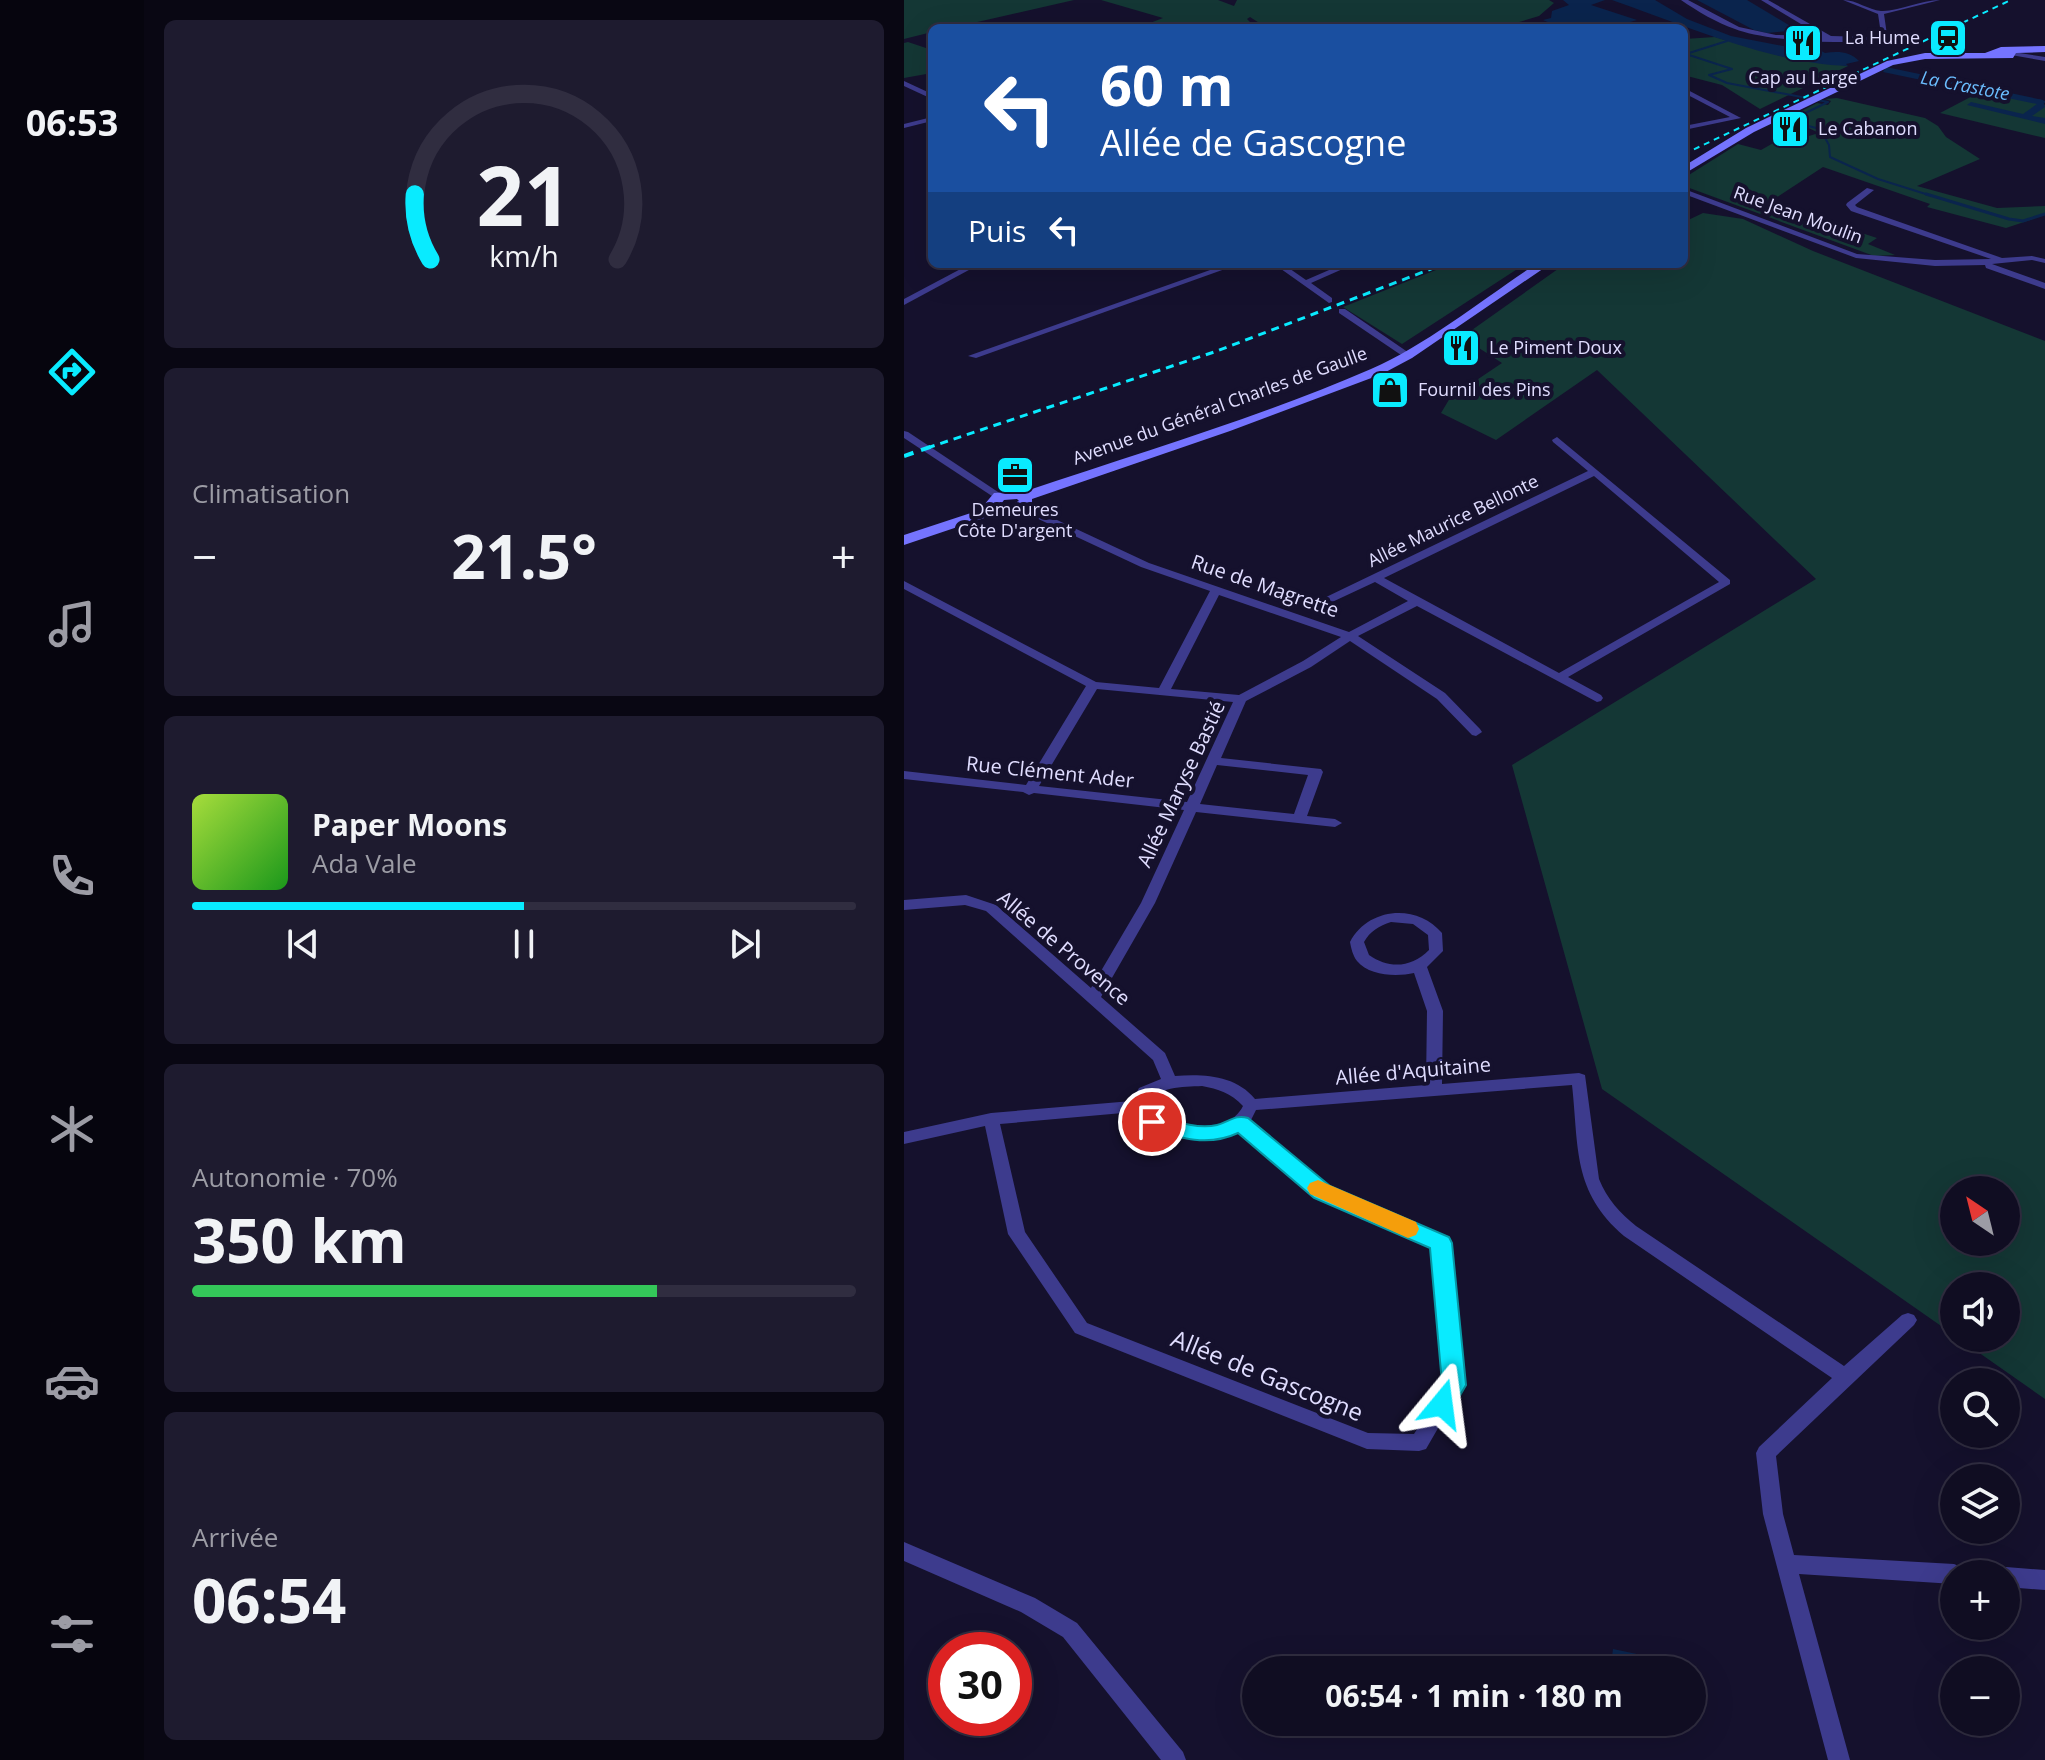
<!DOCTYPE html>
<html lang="fr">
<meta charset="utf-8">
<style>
:root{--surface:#100d22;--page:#1e1b2f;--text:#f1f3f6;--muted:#9c9ca5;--line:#302d40;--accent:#09ebff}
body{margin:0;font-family:"Open Sans",sans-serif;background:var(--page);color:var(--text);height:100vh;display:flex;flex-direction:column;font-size:30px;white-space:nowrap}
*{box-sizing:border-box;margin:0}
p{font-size:26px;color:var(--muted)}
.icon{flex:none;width:44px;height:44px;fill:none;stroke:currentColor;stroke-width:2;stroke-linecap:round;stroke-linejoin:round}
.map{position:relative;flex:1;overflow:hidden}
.side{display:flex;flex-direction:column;gap:20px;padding:20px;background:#090713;width:760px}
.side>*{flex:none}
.guide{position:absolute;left:24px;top:24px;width:760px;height:244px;border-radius:12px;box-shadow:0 8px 32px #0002,0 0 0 2px var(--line);background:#1a4fa0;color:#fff;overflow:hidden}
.needle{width:52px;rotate:325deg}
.buttons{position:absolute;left:1036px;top:1176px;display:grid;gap:16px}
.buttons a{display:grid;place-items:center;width:80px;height:80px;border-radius:50%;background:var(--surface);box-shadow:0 8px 32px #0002,0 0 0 2px var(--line);font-size:40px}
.speed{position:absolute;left:24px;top:1632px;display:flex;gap:16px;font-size:40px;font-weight:700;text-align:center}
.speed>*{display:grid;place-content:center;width:104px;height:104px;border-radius:50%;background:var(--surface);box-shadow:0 8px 32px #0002,0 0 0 2px var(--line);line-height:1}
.speed .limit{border:12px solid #d22;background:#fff;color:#111}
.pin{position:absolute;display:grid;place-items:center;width:68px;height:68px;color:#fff;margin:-34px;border:4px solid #fff;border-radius:50%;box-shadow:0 2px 8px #0007}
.me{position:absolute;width:88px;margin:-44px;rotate:16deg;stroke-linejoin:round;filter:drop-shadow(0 0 6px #0008)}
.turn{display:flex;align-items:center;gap:28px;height:168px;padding:0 40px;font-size:36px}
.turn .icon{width:104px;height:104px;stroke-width:2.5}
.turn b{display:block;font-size:56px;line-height:68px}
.then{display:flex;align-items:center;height:76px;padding:0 40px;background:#0003;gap:16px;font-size:30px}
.big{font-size:60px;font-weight:700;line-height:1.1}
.side .tile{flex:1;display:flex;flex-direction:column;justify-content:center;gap:12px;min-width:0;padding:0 28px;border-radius:12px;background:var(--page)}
.side .dial{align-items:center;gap:0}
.dial svg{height:208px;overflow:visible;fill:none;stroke:var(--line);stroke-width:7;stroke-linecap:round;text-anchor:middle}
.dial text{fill:var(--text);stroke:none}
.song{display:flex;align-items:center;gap:24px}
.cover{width:96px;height:96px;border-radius:12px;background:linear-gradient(135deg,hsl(80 70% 55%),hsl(120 70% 35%))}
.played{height:8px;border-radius:4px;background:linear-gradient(90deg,var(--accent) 50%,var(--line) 50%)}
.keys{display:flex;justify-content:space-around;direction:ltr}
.heat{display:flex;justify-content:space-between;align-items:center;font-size:44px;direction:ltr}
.charge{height:12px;border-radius:6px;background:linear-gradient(90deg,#34c759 70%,var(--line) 0)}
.trip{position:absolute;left:338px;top:1656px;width:464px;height:80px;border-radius:40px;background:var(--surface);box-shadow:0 8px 32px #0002,0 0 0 2px var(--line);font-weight:700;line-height:80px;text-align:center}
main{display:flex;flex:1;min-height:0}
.tab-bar{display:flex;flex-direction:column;width:144px;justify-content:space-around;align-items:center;background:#06050e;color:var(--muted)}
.tab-bar .icon{width:56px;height:56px}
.tab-bar .active{color:var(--accent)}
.tab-bar b{font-size:36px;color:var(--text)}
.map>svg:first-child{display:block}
.green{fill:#143735;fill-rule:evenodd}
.water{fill:#0a244d}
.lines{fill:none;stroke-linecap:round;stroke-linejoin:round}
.stream-far1{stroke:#0a244d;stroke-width:2}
.stream{stroke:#0a244d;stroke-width:3}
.canal{fill:#0a244d;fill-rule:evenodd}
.street{fill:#3d3b8d;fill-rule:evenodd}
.secondary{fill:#7574ff;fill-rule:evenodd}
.rail-far2{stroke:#09ebff;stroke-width:2;stroke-dasharray:6 5;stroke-linecap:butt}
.rail-far1{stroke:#09ebff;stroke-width:3;stroke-dasharray:8 6;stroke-linecap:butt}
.rail{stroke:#09ebff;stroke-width:4;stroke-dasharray:10 8;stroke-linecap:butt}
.route{fill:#09ebff;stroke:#0699a6;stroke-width:2}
.slow{fill:#f59e0b}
.labels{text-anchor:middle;stroke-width:8;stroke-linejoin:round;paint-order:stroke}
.far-poi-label{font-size:18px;fill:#e0ddff;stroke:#15112d;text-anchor:start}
.far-water-label{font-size:18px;font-style:italic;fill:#6bbeff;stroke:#15112d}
.far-street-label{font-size:18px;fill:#e0ddff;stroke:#15112d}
.street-label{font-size:20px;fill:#e0ddff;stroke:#15112d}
.near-street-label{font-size:24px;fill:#e0ddff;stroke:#15112d}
</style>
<main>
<nav class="tab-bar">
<b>06:53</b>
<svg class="icon active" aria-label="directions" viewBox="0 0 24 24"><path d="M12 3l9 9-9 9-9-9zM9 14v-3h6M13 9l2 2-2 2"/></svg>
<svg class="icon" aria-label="music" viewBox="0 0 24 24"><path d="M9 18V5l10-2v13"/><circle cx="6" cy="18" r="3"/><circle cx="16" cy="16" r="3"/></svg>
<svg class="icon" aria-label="phone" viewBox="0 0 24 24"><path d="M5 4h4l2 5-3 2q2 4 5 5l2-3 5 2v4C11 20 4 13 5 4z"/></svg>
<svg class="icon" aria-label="climate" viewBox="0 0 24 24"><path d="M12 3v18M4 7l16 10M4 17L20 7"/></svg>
<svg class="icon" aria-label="car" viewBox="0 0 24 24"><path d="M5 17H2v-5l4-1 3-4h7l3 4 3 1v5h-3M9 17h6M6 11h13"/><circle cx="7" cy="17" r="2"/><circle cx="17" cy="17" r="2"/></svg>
<svg class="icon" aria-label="filters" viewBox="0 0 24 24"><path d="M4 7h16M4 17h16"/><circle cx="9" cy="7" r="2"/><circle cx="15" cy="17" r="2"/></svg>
</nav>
<section class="side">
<div class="tile dial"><svg viewBox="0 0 100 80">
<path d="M14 69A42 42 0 1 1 86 69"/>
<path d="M14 69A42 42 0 0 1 8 44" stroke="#09ebff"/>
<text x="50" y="56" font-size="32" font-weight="700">21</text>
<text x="50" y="72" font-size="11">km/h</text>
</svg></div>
<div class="tile"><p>Climatisation</p>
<div class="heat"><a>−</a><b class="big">21.5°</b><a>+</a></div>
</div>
<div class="tile">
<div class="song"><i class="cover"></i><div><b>Paper Moons</b><p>Ada Vale</p></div></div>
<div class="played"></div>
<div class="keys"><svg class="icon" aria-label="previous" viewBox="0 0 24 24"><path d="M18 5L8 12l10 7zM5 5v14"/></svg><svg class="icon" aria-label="pause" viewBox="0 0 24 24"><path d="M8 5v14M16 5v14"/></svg><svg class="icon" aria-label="next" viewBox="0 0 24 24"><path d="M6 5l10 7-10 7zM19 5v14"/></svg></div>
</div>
<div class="tile"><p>Autonomie · 70%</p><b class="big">350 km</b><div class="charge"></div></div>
<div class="tile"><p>Arrivée</p><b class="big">06:54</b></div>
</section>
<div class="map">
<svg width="1141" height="1760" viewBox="0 0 1141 1760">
<rect width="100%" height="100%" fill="#15112d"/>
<g class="green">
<path d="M0 0H170L47 28H28V32L0 39Z"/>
<path d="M197 0H314L330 6 333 0H645L650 3 635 16 612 23 618 26 614 28H363L346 17 343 19 352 28H233L259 18Z"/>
<path d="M811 37 884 58 944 66 856 109 818 85 783 76 780 69V39Z"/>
<path d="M4 42 28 50V73L0 78V43Z"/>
<path d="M1078 91 1141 105V138L1036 113Z"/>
<path d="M933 98 1021 118 1034 126 1042 137 1076 159 1013 186 1093 208 1141 206V215L1102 228 1023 207 1026 204 919 167 861 205 907 224 918 220 973 238 964 244 991 255 970 256 780 186V178L834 144 857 150 882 136 898 138 915 133 892 122H876L913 103 924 105 927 101 921 99Z"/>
<path d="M799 213 839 219 909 251 1141 341V1399L1054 1338H1102V1286H1050V1335L698 1089 608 765 912 579 693 370 592 440 537 413 546 398 598 363 558 337 661 264H780V222ZM1050 1190H1102V1242H1050Z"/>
<path d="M547 264H621L498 344 439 307Z"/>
</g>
<g class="water">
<path d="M659 0H701L687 5 733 20 705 28 659 24 641 28 646 23 639 20 647 18 648 11 665 5Z"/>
<path d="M708 0H751L783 19 827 36 879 46 912 48 921 53C933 51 946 51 955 61L942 64 944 66C868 64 780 25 708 0Z"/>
<path d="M793 0H843L893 30 863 33 850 30Z"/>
<path d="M709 1649 747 1657 751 1669 729 1670 707 1665Z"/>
</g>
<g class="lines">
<g class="stream-far1">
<path d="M823 41 782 54 828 69 805 75 823 83 924 102 885 121 916 129 925 145 926 157 974 179 1028 196"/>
<path d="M1134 100 1141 102"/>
</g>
<path class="stream" d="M1022 194 1105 219 1119 221 1141 214"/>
<path class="canal" d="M982 67 1139 100 1141 107 1128 116 1141 118V124L1063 105 1067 102 1119 114 1133 104 979 72Z"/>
<g class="street">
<path d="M777 0H784L835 27 872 35 917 36 857 0H864L927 36 963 37 977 34 974 14 939 0C953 0 964 10 977 11 993 12 1017 0 1036 0L980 14 983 35C955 48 861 41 831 29 813 23 793 11 777 0Z"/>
<path d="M1109 52 1141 57V61L1107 55Z"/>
<path d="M0 81 28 94V99L0 86Z"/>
<path d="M780 88 835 117 837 118 780 130V126L826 117 780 93Z"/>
<path d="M28 117V121L0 128V124Z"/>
<path d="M963 188 970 190 951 205 953 207 1098 258 1128 256 1141 259V263L1128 260 1088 264 1141 283V289L1082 268 1081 265 1031 266 952 258 780 194V189L953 254 1031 260 1087 259 947 211 942 205 943 203Z"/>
<path d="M66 264H76L0 305V299Z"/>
<path d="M323 264H335L72 358 64 356Z"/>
<path d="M370 264H379L402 280 439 264H450L407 283 428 298V302L425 303Z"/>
<path d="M435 309H441L508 355 500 357 435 313Z"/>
<path d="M0 431 4 432 100 496 99 498H91L0 438Z"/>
<path d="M653 437 826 580V584L664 677 697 695 699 698 697 701 693 702 513 606 454 636 541 693 576 729 578 732 572 736 568 735 533 699 446 641 407 667 342 701 317 758 417 769 419 772 403 816 431 819 438 823 431 827 292 812 251 903 197 997 261 1053 271 1076C300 1074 331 1075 351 1099L522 1085 523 1011 510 973C493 977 465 976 453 961 449 956 447 948 446 942 464 907 513 903 538 933L539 951 523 967 539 1011 538 1084 675 1073 681 1075 695 1179C703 1199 716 1213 732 1226L940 1366 998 1315 1004 1313 1010 1315 1013 1320 1010 1325 872 1456 879 1514 890 1555 1050 1564 1057 1567 1060 1574H1050V1584L895 1574 946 1760H924L859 1514 852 1453 855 1447 928 1378 720 1236C668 1191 675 1148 668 1085L352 1110 346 1122 424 1187 543 1238 546 1243 559 1385 522 1449 515 1451 463 1449 171 1333 104 1234 81 1126 0 1144V1132L87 1113 228 1101 235 1088 257 1079 249 1060 82 911 61 905 0 910V900L62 895 92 905 187 988 237 903 280 810 130 793 125 795 119 792 0 779V771L122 785 182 686 0 589V581L192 682 255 688 306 591 237 567 113 509V505H121L245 563 445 632 504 601 471 582 426 603H418V599L684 471 649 442 648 440ZM690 476 815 582 655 673 480 578ZM315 595 437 637 399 661 335 695 267 689ZM193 689 329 702 283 802 135 786ZM313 765 404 775 390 814 296 804ZM487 922 509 924 524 935 525 950C507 968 485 969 465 955L460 942C466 931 475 926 487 922ZM298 1086C314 1089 327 1093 339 1106 326 1132 286 1133 262 1122 253 1118 248 1112 242 1105 253 1086 278 1087 298 1086ZM230 1112C257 1142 298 1146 334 1131L412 1197 529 1247 541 1384 510 1434 464 1433 183 1323 121 1232 96 1124Z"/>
<path d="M0 1542 131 1598 173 1623 279 1752 282 1760H257L159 1637 117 1612 0 1561Z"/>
<path d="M1102 1567 1141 1570V1590L1102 1587V1574H1093L1095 1570Z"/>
</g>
<g class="secondary">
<path d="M1141 46V52L1112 53 1109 58 1021 59 989 65 850 132 780 174V166L842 128 983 61 1021 53H1081L1097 47Z"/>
<path d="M632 264H646L508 358 478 374 326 431 128 499V505L116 512 95 513 0 545V535L82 508 80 505 90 493 122 491C237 452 356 417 467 369 524 344 580 298 632 264ZM113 499 115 501 106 505 97 504 100 500Z"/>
</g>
<path class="rail-far2" d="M780 154 1107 0"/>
<path class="rail-far1" d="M23 448 313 351 540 264"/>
<path class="rail" d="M0 456 29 446"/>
</g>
<path class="route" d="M248 1114C268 1120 292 1130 313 1125 325 1122 331 1114 344 1118L426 1186 545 1237 548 1243 562 1385 547 1411 538 1415 530 1411 526 1404 538 1383 526 1248 410 1198 334 1133C302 1148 273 1137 241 1127L238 1122 241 1116Z"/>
<path class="slow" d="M414 1180 512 1222 515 1229 512 1235 504 1238 406 1194 403 1188 406 1183Z"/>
<defs>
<symbol id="station-square" viewBox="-11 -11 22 22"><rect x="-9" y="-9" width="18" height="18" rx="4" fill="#09ebff" stroke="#15112d"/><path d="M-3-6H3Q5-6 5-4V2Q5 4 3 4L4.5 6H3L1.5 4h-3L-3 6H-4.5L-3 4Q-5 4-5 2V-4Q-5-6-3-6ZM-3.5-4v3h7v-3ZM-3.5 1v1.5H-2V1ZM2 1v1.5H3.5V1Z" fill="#111"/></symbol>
<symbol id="restaurant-square" viewBox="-11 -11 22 22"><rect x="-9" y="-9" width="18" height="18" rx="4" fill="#09ebff" stroke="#15112d"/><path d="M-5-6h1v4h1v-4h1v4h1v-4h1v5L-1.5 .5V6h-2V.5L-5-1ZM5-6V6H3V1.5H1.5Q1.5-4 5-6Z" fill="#111"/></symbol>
<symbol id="shop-square" viewBox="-11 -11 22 22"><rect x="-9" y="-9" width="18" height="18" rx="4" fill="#09ebff" stroke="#15112d"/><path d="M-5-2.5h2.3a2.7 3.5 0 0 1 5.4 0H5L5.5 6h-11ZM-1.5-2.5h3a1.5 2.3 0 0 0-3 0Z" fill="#111"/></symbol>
<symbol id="office-square" viewBox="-11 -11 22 22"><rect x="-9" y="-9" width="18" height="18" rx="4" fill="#09ebff" stroke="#15112d"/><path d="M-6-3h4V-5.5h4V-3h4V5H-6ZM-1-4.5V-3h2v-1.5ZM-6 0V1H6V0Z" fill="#111"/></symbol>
</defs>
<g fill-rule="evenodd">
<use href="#station-square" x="1022" y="16" width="44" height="44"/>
<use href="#restaurant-square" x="877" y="21" width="44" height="44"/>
<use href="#restaurant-square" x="864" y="107" width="44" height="44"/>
<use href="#restaurant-square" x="535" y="326" width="44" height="44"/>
<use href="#shop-square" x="464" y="368" width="44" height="44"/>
<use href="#office-square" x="89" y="453" width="44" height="44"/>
</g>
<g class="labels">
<g class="far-poi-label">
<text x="1016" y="44" text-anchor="end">La Hume</text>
<text x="899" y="84" text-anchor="middle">Cap au Large</text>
<text x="914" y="135">Le Cabanon</text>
<text x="585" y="354">Le Piment Doux</text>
<text x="514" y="396">Fournil des Pins</text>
<text x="111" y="516" text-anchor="middle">Demeures<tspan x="111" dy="21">Côte D'argent</tspan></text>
</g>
<g class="far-water-label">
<text transform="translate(1061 86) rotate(11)" y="6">La Crastote</text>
</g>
<g class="far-street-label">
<text transform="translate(894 215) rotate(20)" y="6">Rue Jean Moulin</text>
<text transform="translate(316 406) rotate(-20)" y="6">Avenue du Général Charles de Gaulle</text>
<text transform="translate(549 521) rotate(-26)" y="6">Allée Maurice Bellonte</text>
</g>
<g class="street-label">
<text transform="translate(361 586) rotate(19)" y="7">Rue de Magrette</text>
<text transform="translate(146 772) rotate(6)" y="7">Rue Clément Ader</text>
<text transform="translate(277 784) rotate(-65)" y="7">Allée Maryse Bastié</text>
<text transform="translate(160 948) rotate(40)" y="7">Allée de Provence</text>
<text transform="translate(509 1071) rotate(-5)" y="7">Allée d'Aquitaine</text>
</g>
<g class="near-street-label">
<text transform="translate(363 1376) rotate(22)" y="8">Allée de Gascogne</text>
</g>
</g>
</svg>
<div class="buttons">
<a><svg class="needle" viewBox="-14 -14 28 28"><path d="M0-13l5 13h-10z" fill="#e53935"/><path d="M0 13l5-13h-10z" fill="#9c9ca5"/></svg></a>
<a><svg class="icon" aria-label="sound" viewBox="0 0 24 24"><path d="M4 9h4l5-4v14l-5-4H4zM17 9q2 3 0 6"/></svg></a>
<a><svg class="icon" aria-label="search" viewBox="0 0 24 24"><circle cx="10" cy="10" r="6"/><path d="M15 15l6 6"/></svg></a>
<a><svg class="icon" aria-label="layers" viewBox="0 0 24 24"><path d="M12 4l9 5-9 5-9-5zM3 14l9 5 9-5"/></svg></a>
<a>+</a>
<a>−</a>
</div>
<div class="speed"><div class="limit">30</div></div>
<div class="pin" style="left:248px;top:1122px;background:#d93025"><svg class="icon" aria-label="arrive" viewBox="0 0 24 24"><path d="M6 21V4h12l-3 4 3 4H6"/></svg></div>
<svg class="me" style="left:538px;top:1404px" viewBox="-20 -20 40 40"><path d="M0-17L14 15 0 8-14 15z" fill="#09ebff" stroke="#fff" stroke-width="4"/></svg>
<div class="trip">06:54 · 1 min · 180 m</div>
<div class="guide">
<div class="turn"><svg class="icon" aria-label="left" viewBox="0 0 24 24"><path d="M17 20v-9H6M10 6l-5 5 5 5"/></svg><div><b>60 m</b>Allée de Gascogne</div></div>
<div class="then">Puis<svg class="icon" aria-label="left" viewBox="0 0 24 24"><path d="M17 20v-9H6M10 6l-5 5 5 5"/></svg></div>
</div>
</div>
</main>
